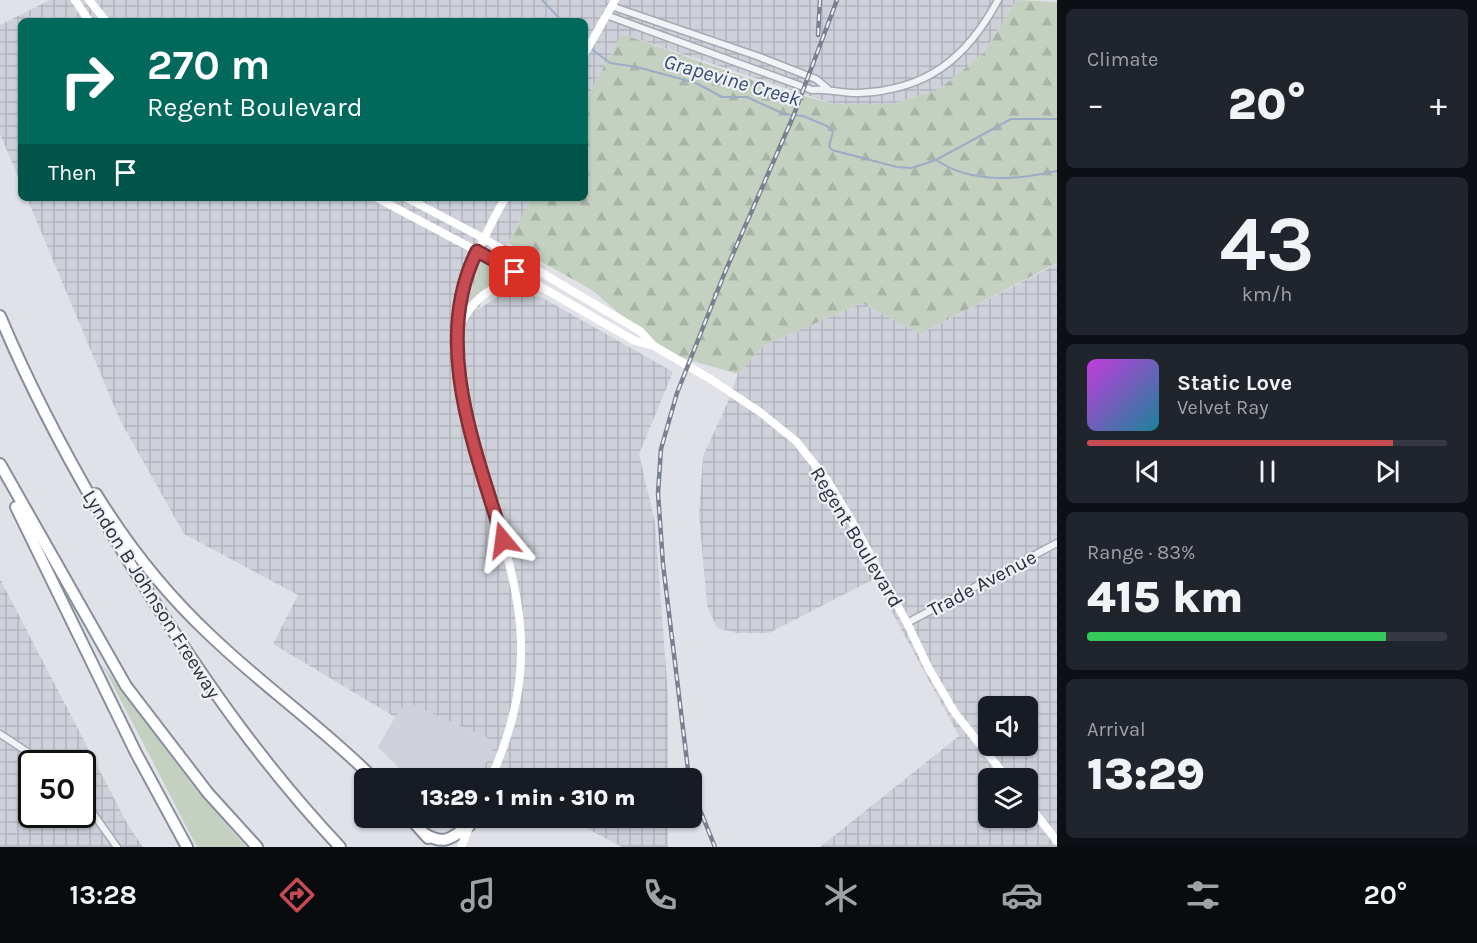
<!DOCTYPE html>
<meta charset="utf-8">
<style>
:root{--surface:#171b24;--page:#20242c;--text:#f1f3f6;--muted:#9ea1a6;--line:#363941;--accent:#c74b51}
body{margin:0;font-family:Karla,sans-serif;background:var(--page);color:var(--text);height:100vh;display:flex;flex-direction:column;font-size:22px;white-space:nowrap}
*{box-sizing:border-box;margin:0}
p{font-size:20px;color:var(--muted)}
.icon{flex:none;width:33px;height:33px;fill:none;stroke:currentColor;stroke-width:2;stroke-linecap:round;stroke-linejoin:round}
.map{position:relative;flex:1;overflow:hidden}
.details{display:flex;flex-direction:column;gap:9px;padding:9px;background:#0d0f14;width:420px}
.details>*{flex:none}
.top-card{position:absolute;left:18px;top:18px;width:570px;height:183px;border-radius:9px;box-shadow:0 2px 4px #0004;background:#00695c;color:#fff;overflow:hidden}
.controls{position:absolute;left:978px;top:696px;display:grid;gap:12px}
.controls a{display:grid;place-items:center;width:60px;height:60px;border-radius:9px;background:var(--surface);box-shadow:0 2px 4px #0004;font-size:30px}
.speed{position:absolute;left:18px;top:750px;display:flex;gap:12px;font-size:30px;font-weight:700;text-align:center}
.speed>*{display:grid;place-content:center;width:78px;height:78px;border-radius:50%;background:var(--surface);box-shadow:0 2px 4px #0004;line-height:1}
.speed .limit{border:3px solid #111;border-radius:9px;background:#fff;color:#111}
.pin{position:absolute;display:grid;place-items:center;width:51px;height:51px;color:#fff;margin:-26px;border-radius:12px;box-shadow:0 3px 9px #0006}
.me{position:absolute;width:66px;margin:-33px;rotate:344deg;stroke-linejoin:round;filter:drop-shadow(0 0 4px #0008)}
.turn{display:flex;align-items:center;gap:21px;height:126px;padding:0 30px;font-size:27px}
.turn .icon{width:78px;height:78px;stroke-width:2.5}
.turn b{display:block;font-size:42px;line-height:51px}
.then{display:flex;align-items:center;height:57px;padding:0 30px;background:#0003;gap:12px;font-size:22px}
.big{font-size:45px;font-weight:800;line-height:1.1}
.details .widget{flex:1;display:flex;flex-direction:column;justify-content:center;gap:9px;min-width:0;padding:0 21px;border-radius:9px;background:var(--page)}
.details .dial{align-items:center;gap:0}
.dial b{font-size:78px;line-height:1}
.song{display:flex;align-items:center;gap:18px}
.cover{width:72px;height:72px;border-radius:9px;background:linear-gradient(135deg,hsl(290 70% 55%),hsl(190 70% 35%))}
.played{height:6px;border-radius:3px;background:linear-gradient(90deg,var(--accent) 85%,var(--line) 85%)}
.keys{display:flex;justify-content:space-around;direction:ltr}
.heat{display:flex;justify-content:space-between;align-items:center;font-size:33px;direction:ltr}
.charge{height:9px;border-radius:4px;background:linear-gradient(90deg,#34c759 83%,var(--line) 0)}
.trip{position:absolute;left:354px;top:768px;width:348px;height:60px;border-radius:9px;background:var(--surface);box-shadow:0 2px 4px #0004;font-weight:800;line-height:60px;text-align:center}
.dock{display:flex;height:96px;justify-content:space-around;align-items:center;background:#090b0e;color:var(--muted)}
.dock .icon{width:42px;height:42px}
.dock .on{color:var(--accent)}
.dock b{font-size:27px;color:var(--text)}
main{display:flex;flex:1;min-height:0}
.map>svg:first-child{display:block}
.built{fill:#ced1da}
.industrial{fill:url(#industrial-grid);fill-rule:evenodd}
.green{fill:#c4d1c1}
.forest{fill:url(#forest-firs)}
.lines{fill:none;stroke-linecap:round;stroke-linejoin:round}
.stream{stroke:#9cacc6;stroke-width:2}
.street-casing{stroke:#a5a9b2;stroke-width:9}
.highway-casing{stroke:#888e9e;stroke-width:14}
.street{stroke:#f2f3f6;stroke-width:6}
.secondary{stroke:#fff;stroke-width:8}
.highway{stroke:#fff;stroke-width:10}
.rail-casing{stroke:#7a8091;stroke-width:4.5}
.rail{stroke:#eff1f6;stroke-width:2;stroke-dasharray:7;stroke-linecap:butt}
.route-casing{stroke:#813135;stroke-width:15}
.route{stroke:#c74b51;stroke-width:10}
.labels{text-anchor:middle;stroke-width:4.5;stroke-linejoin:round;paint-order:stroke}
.street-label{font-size:20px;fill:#292f3e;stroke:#eff1f6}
.water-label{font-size:21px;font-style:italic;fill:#364a70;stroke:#eff1f6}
</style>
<main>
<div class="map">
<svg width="1057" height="847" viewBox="0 0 1057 847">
<defs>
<pattern id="industrial-grid" width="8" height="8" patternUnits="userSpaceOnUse" patternTransform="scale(1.5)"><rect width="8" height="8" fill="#ced1da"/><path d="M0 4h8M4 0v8" fill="none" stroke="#b1b4bc"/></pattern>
<pattern id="forest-firs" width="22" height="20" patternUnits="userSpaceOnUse" patternTransform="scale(1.5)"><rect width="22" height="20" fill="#c4d1c1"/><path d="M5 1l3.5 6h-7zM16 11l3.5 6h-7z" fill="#a8b4a7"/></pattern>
</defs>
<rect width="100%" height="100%" fill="#e0e2e8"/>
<path class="built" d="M407 702 496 742 479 778H409L378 747 395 717Z"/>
<g class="industrial">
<path d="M50 0H1017L983 54 938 90 892 104H834L622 34 585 101V21H21V184L0 134V25Z"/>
<path d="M27 198H532L508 243 478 310 505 291 541 297 673 372 639 454 655 523 668 696V778H492L481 773 496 742 407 702 395 717 273 644 298 595 184 534 120 420Z"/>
<path d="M1057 264V847H820L959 736 874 579 769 633H736L717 628 707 605 699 515 703 456 727 404 738 374 763 346 862 303 920 334ZM988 706H1028V746H988ZM988 778H1028V818H988Z"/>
<path d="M0 579 128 825 143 847H0ZM32 764H82V814H32Z"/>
<path d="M567 818H668V847H622Z"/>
</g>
<g class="green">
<path d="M482 258 515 279 484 289 468 304Z"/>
<path d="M102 664 191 783 246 847H197Z"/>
</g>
<path class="forest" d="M1017 0 1057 2V263L920 334 862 303 763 346 738 374 665 353 592 290 508 243 532 198H585V101L622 34 778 89 834 104H892L938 90 983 54Z"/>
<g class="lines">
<g class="stream">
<path d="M542 0 562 21"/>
<path d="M585 44 610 63 637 67 696 83 722 97H747L784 114 803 116 827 126 833 132 829 146 832 150 897 167 912 168 936 160 1011 119H1057"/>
<path d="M936 160C972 184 1017 180 1057 171"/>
</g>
<defs>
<g id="street">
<path d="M611 6 757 56 816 79 827 88"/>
<path d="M606 15 812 90C828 88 843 94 859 93 927 90 966 59 998 0"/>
<path d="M907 623 1057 543"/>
<path d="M0 734 46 764"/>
<path d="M82 798 117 847"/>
</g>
<g id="highway">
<path d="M0 316C40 412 91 502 146 589 206 683 263 765 340 847"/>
<path d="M0 464 126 686 208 793 257 847"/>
<path d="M96 494C128 546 166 594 211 636 263 686 322 727 373 778"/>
<path d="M16 507 136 753 187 847"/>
<path d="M410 818 428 838"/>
<path d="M425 834C446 847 453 836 470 825"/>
</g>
</defs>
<use href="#street" class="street-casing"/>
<use href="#highway" class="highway-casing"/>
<use href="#street" class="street"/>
<g class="secondary">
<path d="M75 0 89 21"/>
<path d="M89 0 106 21"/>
<path d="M585 53 615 0"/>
<path d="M377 198 496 261 635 341 654 346 712 380 760 412 796 441 827 480 850 518 907 623 929 669 955 713 1007 778"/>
<path d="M407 198 483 238 640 331 653 345"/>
<path d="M462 321C478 292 499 281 532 283"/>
<path d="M491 778C545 656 517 587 481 467 471 434 458 400 457 365 456 296 472 257 505 198"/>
<path d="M1028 804 1057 841"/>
<path d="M461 847 473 818"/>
</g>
<use href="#highway" class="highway"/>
<defs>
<g id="rail">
<path d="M818 35 820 0"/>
<path d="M689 778 663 564 658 493 661 449 677 393 725 272 793 117 837 0"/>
<path d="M692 790 715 847"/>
</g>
</defs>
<use href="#rail" class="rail-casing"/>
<use href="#rail" class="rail"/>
</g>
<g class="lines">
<defs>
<path id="route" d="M503 540C476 451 431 342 477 251L515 272"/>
</defs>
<use href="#route" class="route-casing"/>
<use href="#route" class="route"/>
</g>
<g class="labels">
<g class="street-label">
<text transform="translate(857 537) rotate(59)" y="7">Regent Boulevard</text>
<text transform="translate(982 583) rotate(-28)" y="7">Trade Avenue</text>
<text transform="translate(152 594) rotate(58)" y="7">Lyndon B Johnson Freeway</text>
</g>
<g class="water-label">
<text transform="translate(732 80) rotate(16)" y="7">Grapevine Creek</text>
</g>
</g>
</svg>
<div class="controls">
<a><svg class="icon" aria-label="sound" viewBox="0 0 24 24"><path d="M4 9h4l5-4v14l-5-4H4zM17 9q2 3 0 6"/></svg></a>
<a><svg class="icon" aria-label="layers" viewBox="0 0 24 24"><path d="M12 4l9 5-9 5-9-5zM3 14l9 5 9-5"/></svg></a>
</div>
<div class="speed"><div class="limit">50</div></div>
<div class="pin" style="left:515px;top:272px;background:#d93025"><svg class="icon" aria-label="arrive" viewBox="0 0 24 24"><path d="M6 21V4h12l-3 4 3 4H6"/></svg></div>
<svg class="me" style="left:503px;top:540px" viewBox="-20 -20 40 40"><path d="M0-17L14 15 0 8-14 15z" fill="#c74b51" stroke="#fff" stroke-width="4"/></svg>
<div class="trip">13:29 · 1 min · 310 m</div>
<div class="top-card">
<div class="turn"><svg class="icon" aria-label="right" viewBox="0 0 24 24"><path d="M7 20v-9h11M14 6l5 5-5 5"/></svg><div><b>270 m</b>Regent Boulevard</div></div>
<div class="then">Then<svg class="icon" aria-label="arrive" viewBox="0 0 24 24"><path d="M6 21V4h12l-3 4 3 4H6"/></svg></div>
</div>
</div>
<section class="details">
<div class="widget"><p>Climate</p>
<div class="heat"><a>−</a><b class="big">20°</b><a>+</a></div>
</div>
<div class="widget dial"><b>43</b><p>km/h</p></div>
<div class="widget">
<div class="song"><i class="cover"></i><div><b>Static Love</b><p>Velvet Ray</p></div></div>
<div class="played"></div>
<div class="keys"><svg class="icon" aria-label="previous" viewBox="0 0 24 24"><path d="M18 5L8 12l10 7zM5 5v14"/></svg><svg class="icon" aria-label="pause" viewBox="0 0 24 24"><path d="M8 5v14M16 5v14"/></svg><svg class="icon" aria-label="next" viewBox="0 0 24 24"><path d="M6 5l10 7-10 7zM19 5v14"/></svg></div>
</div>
<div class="widget"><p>Range · 83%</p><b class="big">415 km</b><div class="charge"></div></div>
<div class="widget"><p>Arrival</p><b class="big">13:29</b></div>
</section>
</main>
<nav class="dock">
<b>13:28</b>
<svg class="icon on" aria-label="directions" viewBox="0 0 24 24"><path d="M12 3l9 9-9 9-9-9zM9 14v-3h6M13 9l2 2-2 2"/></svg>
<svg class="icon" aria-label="music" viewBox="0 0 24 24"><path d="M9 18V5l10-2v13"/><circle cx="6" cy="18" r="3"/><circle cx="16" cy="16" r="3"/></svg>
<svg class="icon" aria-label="phone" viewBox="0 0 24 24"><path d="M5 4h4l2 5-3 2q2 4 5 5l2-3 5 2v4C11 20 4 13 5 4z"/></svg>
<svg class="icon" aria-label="climate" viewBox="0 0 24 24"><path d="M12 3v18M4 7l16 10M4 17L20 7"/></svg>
<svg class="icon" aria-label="car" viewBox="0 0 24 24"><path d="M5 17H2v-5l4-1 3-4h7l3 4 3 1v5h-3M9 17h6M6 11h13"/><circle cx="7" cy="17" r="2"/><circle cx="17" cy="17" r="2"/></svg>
<svg class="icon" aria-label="filters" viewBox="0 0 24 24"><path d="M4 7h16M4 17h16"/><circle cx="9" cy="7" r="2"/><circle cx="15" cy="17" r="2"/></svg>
<b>20°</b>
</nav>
